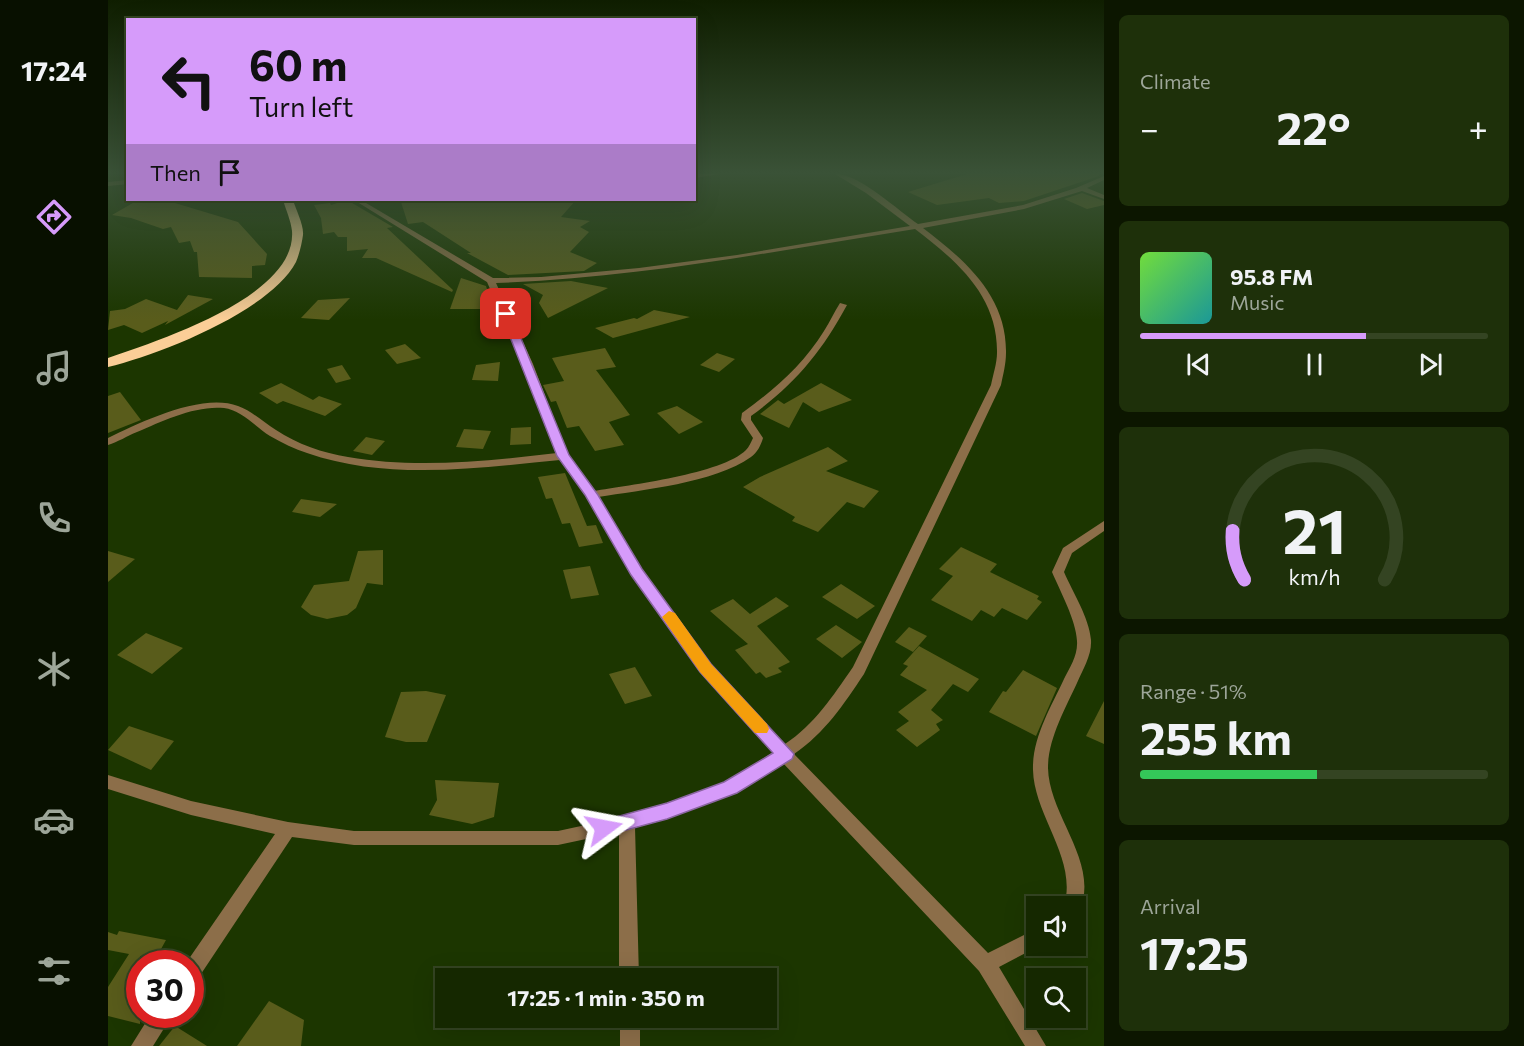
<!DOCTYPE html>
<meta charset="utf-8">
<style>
:root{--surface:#152800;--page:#1e300a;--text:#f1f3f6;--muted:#9da699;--line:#344422;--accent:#d69bfa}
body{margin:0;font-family:Commissioner,sans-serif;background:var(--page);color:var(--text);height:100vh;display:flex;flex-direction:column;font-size:22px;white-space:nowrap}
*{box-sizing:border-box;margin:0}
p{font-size:20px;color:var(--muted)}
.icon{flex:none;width:33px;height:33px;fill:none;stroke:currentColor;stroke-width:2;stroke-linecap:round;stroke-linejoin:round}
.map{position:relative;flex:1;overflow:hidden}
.drawer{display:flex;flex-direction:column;gap:15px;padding:15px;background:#0c1600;width:420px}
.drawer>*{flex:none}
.top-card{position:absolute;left:18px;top:18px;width:570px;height:183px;border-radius:0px;box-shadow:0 6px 24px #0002,0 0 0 2px var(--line);background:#d69bfa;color:#111;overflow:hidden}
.fabs{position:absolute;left:918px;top:896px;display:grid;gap:12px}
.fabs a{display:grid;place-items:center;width:60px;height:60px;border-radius:0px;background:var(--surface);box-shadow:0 6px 24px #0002,0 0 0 2px var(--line);font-size:30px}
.speed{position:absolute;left:18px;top:950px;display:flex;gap:12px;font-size:30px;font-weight:700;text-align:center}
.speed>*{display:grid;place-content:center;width:78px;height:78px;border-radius:50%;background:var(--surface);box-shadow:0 6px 24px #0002,0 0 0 2px var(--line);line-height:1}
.speed .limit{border:9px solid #d22;background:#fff;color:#111}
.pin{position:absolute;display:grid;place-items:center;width:51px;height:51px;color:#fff;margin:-26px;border-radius:12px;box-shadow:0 3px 9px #0006}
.me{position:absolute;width:66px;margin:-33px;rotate:77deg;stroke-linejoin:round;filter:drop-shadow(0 0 4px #0008)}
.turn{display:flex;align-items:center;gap:21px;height:126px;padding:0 24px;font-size:27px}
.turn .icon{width:78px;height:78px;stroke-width:2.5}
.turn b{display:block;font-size:42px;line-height:51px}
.then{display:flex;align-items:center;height:57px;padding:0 24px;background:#0003;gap:12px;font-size:22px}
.big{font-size:45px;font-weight:700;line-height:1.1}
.drawer .widget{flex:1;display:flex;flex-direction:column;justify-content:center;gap:9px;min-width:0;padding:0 21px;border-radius:9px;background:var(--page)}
.drawer .dial{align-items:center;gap:0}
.dial svg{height:156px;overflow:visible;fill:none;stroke:var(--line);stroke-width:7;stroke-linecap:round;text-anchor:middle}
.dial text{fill:var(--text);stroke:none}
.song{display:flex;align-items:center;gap:18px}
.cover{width:72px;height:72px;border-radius:9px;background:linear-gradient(135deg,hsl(100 70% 55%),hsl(180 70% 35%))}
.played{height:6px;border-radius:3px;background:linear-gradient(90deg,var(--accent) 65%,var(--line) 65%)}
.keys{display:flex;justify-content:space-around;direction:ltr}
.heat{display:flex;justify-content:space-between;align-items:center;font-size:33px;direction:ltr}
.charge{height:9px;border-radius:4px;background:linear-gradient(90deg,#34c759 51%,var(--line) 0)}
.trip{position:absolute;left:327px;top:968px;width:342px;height:60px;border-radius:0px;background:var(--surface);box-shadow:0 6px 24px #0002,0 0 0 2px var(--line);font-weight:700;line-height:60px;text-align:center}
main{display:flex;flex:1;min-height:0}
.tabs{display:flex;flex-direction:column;width:108px;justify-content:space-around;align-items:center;background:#081000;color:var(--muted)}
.tabs .icon{width:42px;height:42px}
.tabs .on{color:var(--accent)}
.tabs b{font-size:27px;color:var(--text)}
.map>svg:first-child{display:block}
.building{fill:#595c1b}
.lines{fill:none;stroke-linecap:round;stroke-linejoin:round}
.street{fill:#8c6e49;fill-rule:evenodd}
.highway{fill:#fbce97;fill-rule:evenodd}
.route{fill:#d69bfa;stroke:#8b65a2;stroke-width:1.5}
.slow{fill:#f59e0b}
</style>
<main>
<nav class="tabs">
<b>17:24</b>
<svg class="icon on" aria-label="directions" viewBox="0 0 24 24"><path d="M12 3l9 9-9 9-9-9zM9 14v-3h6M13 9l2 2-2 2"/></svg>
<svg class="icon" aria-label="music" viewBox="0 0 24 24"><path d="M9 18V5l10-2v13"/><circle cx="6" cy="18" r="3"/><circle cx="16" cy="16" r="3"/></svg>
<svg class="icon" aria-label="phone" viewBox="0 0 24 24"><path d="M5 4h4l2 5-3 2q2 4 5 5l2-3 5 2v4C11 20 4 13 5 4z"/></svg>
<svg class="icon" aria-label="climate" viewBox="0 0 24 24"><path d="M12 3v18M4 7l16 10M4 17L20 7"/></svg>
<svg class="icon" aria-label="car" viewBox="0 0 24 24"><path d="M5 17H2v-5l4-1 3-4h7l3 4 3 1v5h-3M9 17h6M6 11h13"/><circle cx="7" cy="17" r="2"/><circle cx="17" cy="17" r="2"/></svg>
<svg class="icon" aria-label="filters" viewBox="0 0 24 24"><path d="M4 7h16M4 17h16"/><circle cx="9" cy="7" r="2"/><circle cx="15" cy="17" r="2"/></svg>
</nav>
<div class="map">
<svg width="996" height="1046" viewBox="0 0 996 1046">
<rect width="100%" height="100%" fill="#1c3600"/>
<g class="building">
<path d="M859 174H991V176L916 201 891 203 881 198 829 205 800 192Z"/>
<path d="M974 193 996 201V205L979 209 956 199Z"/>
<path d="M30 200H57L130 222 159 254 157 265 144 266V278L91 277 89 252H86L82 241 71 243 63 227 55 229 23 218 4 215Z"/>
<path d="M239 200 285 227 279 228 345 290 344 292 268 258H254L260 249 239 251V237H230L226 232 215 234 213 218 206 205 222 203 223 205Z"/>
<path d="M297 200H468L453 217 482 221 472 227 481 232 462 252 489 263 476 271 400 275 359 253H363L315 222 300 224 293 202Z"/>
<path d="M353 278 378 286 385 309H342Z"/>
<path d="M463 281 500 288 440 318 431 303 435 295 415 284Z"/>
<path d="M80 295 105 299 57 325 60 321 34 333 16 325 0 330 2 311 17 309 38 299 69 310Z"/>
<path d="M242 298 221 320 193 318 210 300Z"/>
<path d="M546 310 582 317 505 338 487 328 526 318 529 319Z"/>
<path d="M297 344 313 358 289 364 277 350Z"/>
<path d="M497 348 508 367 488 370 522 415 501 422 516 445 487 451 471 426 459 428 448 401 443 402 435 385 456 381 444 358Z"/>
<path d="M609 353 627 359 611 372 592 365Z"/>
<path d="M392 362 390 381 364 380 368 365Z"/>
<path d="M234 365 243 379 228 383 219 369Z"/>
<path d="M173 383 205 400 211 396 234 404 217 416 175 401 169 404 151 393Z"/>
<path d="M713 383 744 400 711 412 695 402 681 428 652 414 670 400 676 404Z"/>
<path d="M12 392 33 420 0 433V396Z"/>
<path d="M569 406 595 422 571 434 549 413Z"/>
<path d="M423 427V444L402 445 403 428Z"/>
<path d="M356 429 383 431 375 449 348 447Z"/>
<path d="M258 437 277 441 264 455 245 451Z"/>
<path d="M720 447 740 461 718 471 771 491 756 508 739 502 710 532 684 521 687 517 635 487 652 477Z"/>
<path d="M457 473 479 526 488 525 495 543 471 547 462 523 454 524 444 498 438 499 430 477Z"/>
<path d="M193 499 229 504 212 517 184 512Z"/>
<path d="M853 547 889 564 882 572 931 596 929 599 934 602 919 620 894 608 886 617 873 610 864 621 823 600 845 576 831 569Z"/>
<path d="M275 550V585L259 583 248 608 239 615 219 619 203 615 193 607 206 585 241 581 250 551Z"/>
<path d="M0 551 27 559 0 582Z"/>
<path d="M482 566 491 595 463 599 455 570Z"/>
<path d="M733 584 767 606 749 619 714 597Z"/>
<path d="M668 597 681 606 649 626 682 662 670 668 674 672 658 678 652 672 648 674 627 650 640 644 602 611 625 599 642 614Z"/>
<path d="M728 625 754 642 734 658 708 639Z"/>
<path d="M801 627 819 636 805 652 787 642Z"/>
<path d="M38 633 75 648 44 674 9 655Z"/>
<path d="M811 646 871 679 860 692 845 684 823 710 835 720 828 724 832 730 809 747 788 730 801 721 790 712 819 690 792 675 800 666 795 664Z"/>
<path d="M527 667 544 696 517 704 501 674Z"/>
<path d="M915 670 949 688 928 736 881 712 895 691 898 692Z"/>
<path d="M318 691 338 695 319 742H298L277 737 293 692Z"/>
<path d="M996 701V744L978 736Z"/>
<path d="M21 726 66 741 43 770 0 750Z"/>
<path d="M327 780 391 783 386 817 364 824 321 815 329 800Z"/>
<path d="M11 931 58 940 47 960 32 956V1024L0 1016V987L21 954 0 950V932L9 935Z"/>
<path d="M161 1001 196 1020 193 1046H129Z"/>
<path d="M67 1026 99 1046H51Z"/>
</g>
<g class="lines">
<g class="street">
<path d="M586 174H612L586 178Z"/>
<path d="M727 174C749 172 791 211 810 224L915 205 968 188 996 176V180L979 188 996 195V199L974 191 916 209 815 228C857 260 899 296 898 353 898 364 895 375 893 385L756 674C736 704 717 733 686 754L880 953 928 929V945H933L891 967 938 1046H917L871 971 674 762 629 793 527 827 531 978H511V832L450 845H246L184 837 89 980 82 982V963H78L167 834 83 815 0 789V775L83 801 180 822 246 831H450L519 816 618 783 665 752 592 672 524 575 478 496 452 460C370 468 279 481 199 453 187 449 174 443 162 436 148 427 133 410 116 408 88 405 54 421 29 432 19 436 10 442 0 445V438C32 422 95 392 130 406 144 411 155 422 168 430 189 444 215 453 240 457 308 469 380 461 449 453L415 364 379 282 246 200H253L385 278 433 277 531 268 629 255 802 226 758 193ZM807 229C849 261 890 296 889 353 889 363 885 375 883 385L745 667C725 696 706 725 677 744L602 664 534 569 490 497C534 490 606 483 643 457 649 453 653 445 655 438L643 420V416C687 384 713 353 739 305L732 303C726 312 722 322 716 331 695 365 666 390 634 413L633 420 645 438C643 442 641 447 638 450 614 474 521 485 486 491L460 456 425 364 388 283C531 278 667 251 807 229Z"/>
<path d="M20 180V184L0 186V182Z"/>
<path d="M996 521V531L964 553 956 572C965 593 981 617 983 640 984 655 975 669 969 683 957 709 940 739 940 768 941 817 993 863 971 912L968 913V906H956C970 859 926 816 925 770 924 738 943 707 956 679 962 667 970 655 969 641 968 620 952 591 944 572L955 548Z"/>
<path d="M43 1014H65L45 1046H23Z"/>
<rect x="512" y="1017" width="20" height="29"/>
</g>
<path class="highway" d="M175 200H185C188 210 196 225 195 235 194 243 191 255 188 262 162 311 53 354 0 367V358C48 341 189 297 184 231 183 221 178 210 175 200Z"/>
</g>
<linearGradient id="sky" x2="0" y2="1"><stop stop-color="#0f1e00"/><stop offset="0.54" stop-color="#3a5237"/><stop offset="1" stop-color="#3a5237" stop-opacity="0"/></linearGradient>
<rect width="996" height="320" fill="url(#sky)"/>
<path class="route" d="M394 312 403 314 461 455 490 495 534 569 603 664 686 754 684 759 629 793 559 819 496 836 489 834 487 828 489 822 559 803 616 782 665 753 592 672 523 575 477 495 449 456 393 314Z"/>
<path class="slow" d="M561 611 567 613 603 664 659 724 661 729 659 733H647L592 672 554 617Z"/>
</svg>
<div class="fabs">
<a><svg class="icon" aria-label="sound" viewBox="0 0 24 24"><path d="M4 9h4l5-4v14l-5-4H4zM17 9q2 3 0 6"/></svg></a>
<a><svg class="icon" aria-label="search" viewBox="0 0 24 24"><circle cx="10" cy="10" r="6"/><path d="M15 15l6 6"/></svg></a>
</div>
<div class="speed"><div class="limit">30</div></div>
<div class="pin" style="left:398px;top:314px;background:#d93025"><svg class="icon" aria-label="arrive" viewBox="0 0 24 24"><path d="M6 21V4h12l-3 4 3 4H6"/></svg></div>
<svg class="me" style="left:496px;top:828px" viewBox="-20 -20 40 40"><path d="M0-17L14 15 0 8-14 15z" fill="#d69bfa" stroke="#fff" stroke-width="4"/></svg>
<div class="trip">17:25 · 1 min · 350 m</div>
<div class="top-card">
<div class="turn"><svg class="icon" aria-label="left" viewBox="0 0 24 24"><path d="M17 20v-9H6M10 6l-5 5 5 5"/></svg><div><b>60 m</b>Turn left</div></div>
<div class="then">Then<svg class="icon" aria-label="arrive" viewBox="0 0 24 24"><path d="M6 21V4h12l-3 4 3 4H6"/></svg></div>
</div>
</div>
<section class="drawer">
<div class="widget"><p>Climate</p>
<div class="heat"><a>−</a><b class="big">22°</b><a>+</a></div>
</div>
<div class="widget">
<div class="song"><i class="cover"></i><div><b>95.8 FM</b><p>Music</p></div></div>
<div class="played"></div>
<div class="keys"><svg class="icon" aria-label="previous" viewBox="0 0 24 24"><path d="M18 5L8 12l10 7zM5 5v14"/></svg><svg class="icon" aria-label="pause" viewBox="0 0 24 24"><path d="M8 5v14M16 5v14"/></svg><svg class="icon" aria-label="next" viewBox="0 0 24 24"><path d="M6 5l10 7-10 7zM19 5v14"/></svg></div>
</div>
<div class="widget dial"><svg viewBox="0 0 100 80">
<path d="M14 69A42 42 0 1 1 86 69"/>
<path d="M14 69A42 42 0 0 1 8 44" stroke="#d69bfa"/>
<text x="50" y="56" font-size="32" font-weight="700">21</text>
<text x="50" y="72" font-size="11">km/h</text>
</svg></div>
<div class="widget"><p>Range · 51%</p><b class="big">255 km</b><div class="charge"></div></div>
<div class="widget"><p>Arrival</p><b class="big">17:25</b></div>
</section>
</main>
